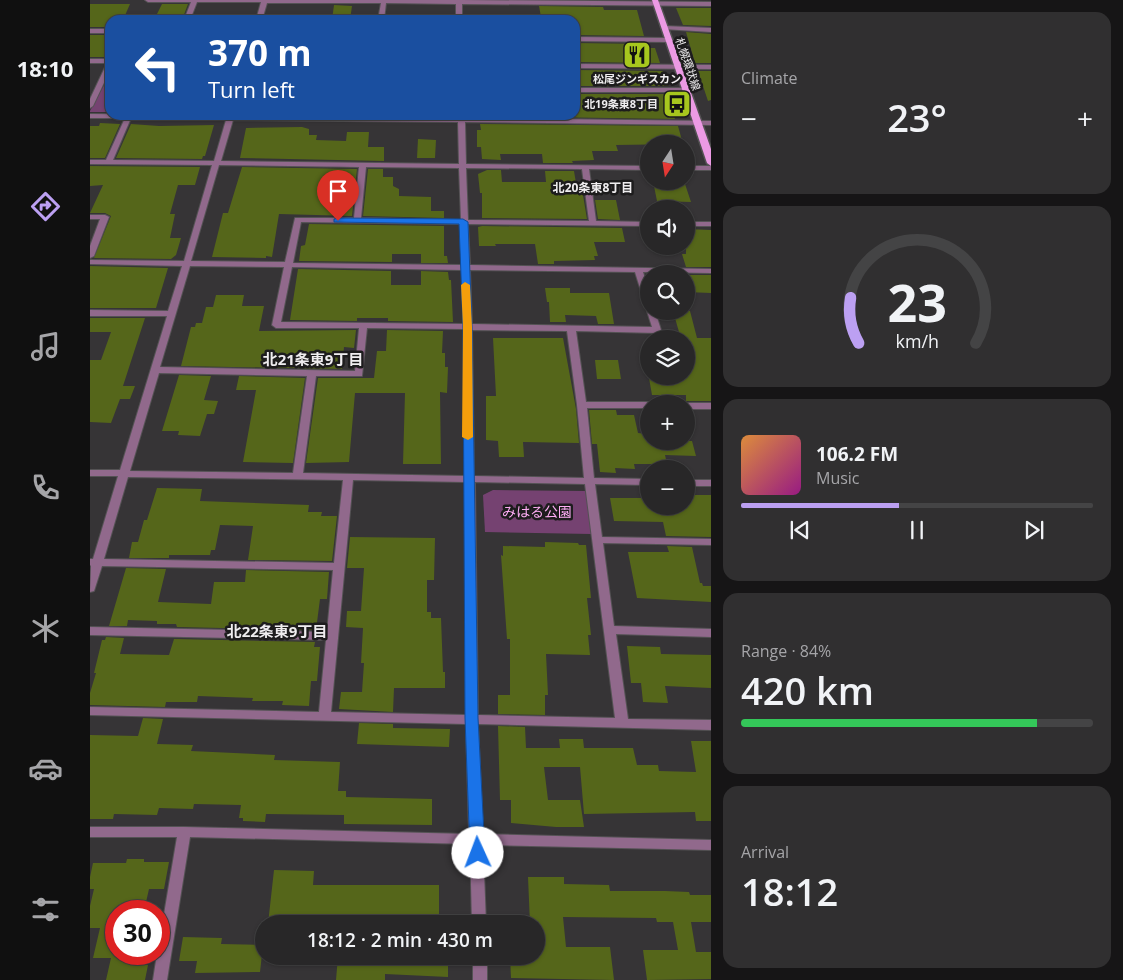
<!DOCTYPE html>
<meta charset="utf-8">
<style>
:root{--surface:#282728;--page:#302f30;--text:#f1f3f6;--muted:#a5a5a8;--line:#444445;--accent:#bca0f2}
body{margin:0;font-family:"Open Sans","Noto Sans JP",sans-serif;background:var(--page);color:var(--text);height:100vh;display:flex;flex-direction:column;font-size:19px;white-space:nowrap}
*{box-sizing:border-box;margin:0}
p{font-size:16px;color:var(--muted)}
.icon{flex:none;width:28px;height:28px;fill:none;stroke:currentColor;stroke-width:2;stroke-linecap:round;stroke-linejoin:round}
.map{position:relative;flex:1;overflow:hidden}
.drawer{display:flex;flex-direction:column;gap:12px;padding:12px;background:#161516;width:412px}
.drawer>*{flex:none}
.guide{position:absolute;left:15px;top:15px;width:475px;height:105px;border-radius:15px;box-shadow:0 1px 4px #0004,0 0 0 1px var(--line);background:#1a4fa0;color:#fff;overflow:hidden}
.needle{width:32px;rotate:192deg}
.fabs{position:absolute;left:550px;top:135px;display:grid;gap:10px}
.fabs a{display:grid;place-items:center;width:55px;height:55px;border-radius:50%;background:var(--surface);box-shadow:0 1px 4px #0004,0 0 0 1px var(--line);font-size:25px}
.speed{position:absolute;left:15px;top:900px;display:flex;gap:10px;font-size:25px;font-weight:700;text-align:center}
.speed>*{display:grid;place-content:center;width:65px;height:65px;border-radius:50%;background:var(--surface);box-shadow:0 1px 4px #0004,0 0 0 1px var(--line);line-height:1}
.speed .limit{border:8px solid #d22;background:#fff;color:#111}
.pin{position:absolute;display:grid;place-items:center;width:42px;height:42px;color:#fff;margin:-51px -21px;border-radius:50% 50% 50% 0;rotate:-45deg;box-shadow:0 0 5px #0007}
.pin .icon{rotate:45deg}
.me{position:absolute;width:55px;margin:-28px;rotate:358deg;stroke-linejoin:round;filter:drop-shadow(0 0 4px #0008)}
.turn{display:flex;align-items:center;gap:18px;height:105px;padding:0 20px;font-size:22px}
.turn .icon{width:65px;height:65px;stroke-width:2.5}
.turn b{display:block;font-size:35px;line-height:42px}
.big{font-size:38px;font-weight:600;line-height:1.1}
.drawer .card{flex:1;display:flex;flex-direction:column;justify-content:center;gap:8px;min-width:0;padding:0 18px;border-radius:15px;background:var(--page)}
.drawer .dial{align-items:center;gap:0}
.dial svg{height:130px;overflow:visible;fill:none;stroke:var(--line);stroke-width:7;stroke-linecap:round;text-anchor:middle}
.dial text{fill:var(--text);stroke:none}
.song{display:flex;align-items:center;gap:15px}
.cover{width:60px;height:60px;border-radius:8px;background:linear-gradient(135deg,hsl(30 70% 55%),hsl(310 70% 35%))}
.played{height:5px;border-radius:2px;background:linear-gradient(90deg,var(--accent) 45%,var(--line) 45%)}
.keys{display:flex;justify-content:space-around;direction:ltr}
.heat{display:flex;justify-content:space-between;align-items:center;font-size:28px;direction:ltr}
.charge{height:8px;border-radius:4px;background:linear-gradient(90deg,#34c759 84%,var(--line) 0)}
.trip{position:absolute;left:165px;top:915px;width:290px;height:50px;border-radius:25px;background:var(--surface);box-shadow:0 1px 4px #0004,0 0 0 1px var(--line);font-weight:600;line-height:50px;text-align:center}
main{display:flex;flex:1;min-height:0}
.tabs{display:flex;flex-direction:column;width:90px;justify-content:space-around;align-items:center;background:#101010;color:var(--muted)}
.tabs .icon{width:35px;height:35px}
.tabs .on{color:var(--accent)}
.tabs b{font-size:22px;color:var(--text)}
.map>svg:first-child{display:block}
.green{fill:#754271}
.building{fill:#55661a}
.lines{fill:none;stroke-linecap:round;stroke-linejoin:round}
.minor-casing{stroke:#545254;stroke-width:2}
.primary-casing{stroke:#545254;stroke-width:3}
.minor{fill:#91698c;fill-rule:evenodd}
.primary{fill:#ec9ae4;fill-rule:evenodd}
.route{fill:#1a73e8;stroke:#114b97}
.slow{fill:#f59e0b}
.labels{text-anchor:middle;stroke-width:5;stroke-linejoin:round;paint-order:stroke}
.far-street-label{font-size:11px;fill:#efedef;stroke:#1d1c1d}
.far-poi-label{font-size:11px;font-weight:bold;fill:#efedef;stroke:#1d1c1d}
.far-neighbourhood-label{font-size:12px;font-weight:bold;fill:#efedef;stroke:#1d1c1d}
.park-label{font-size:14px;fill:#feadf5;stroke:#1d1c1d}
.neighbourhood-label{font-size:15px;font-weight:bold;fill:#efedef;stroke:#1d1c1d}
</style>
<main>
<nav class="tabs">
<b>18:10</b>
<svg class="icon on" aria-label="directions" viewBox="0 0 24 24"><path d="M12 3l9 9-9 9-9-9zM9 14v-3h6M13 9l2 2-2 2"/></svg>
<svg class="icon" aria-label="music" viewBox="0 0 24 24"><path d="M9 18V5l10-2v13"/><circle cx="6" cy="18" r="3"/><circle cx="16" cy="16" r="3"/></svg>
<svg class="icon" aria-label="phone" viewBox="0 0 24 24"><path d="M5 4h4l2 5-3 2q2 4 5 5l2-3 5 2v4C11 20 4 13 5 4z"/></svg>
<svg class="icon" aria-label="climate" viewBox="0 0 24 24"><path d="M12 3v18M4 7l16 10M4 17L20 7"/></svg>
<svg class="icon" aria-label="car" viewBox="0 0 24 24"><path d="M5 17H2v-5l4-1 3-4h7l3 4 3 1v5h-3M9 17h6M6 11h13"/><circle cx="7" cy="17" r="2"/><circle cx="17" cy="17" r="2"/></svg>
<svg class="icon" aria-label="filters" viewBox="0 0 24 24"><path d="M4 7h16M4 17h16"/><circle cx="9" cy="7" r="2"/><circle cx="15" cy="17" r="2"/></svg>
</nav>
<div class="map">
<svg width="621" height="980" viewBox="0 0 621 980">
<rect width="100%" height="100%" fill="#363436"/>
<g class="green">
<path d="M20 74V112H0V111Z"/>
<path d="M403 490 497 491 501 534 395 532 393 495Z"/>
</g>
<g class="building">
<path d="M0 4H40L33 20H20V27H0Z"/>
<path d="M72 4H98L92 20H64Z"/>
<path d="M244 5 262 6 260 20H242Z"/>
<path d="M449 6 513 7 514 10H547L554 36 485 35V18L451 17Z"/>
<path d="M586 8H621V26L593 25Z"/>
<path d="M596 32 621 34V63H605Z"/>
<rect x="0" y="35" width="20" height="22"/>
<path d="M485 43 556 44 557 48H565L570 63 485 62Z"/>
<path d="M485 70 573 71 578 86H485Z"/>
<path d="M608 71H621V100L618 101Z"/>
<path d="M485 94H580L582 101H579L585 119 389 116 485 115Z"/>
<path d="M10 123 30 124 15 158H0V126H9Z"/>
<path d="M41 124 69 126 124 125 115 156H113L112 159 26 158Z"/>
<path d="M390 124 588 126 593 144 526 145 528 151H502L504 160 482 161 483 163H453L452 154H410L411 160 392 159 391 147H387V130H391Z"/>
<path d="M212 127 219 129V135H227L226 140 256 141 257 132H279L278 147H294V161L150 158 156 128Z"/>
<path d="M328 139 346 140 345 158H327Z"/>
<path d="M0 166 110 167 105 185H88L80 214H85L80 238H91L86 255 81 259 4 258 21 216 15 213H0L13 185 0 186Z"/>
<path d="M152 167 267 169 262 216 189 214 182 257 176 256V258L122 257 133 213H138Z"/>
<path d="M278 169H293V177H303V186L309 189V196L341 197V211H354V218L273 216Z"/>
<path d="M397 170H411L412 182H456L455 171H484L487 189H492L497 219 392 218V193H390L388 174Z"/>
<path d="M563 181H594L601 202 567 201Z"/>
<path d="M505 200H526L530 220 508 219Z"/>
<path d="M219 224 354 226V256H357L358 263H331V254H302V262L209 261 211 246 215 245Z"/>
<path d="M392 226 532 228 535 242H504L508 256H504L505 260 464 261V264H448L445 244H405L406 246H389L388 227Z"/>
<path d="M596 229 621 230V267H596L592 254H596Z"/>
<path d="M0 266 78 268 66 308H0Z"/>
<path d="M208 269 301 271V285H331V271L358 272 359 280H361L363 322 298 321V318H267V321L200 320Z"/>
<path d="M596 275H621V293L596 292Z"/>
<path d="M455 288H480V293H519L524 324H508L506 316 475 315 476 322H460L459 302H457Z"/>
<path d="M126 295H154L152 306H174L169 331 266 330 264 348 254 347 252 369 91 366 101 327H105L106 323H112L116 307H123Z"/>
<path d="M583 311H600L607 338H621V401H596V395H562L559 378 567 379V376H596V339H591Z"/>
<path d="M0 318H55L33 386H45L40 399H30L21 423 0 422V360H11L21 332H0Z"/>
<path d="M297 330 353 331 352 353H355V367H358L357 393 350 392 351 464H313L315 393H265L259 462 216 463 228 378H284L287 351H296Z"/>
<path d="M403 338H473L486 409 489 443 433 442 434 457H409L408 441 396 440V396H406Z"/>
<path d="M505 360H528L531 379H507Z"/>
<path d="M89 375 121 376 114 400 128 401 124 414H117L110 436 88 435 89 431H72Z"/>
<path d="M149 376 215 378 203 463 153 462 166 390H146Z"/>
<path d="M499 410H526L527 415H544L548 433 557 434 558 441H602L606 456 575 455 577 464H544L545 469 525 468 526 473 510 472 507 444H502Z"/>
<path d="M67 488 112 489 110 501 219 505 218 512H232L231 516H247L242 561 158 560 163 526 130 525 125 550H121L120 555H79V558H39L42 542H48L54 520H57Z"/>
<path d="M596 495H621V537L576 536 573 522 524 521 520 498H559V506H596Z"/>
<path d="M260 537 345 538 344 580H337V612H341V618H351L353 672H355V688H304L303 712 249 709 251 692H272L274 663H271L273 628 256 627 257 611H271L274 568H257Z"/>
<path d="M455 542 488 543 489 545H496L501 598H497L501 635H498L500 655 456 654 458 695H455V715L408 714V695H420V639H417L411 555 413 556V546L455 547Z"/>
<path d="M577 546 602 547 610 583H612L613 586H621V602L547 598 538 552H579Z"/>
<path d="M36 568 76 569 68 602 121 604 124 582H155L156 570 239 572 237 599H230L226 630 87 627 86 624H67V621L38 620 37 626H19Z"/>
<path d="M16 637 34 638 30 654 79 655 84 639 225 642 224 647H230L227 681H221L219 706 192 705 193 701H162L163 698 108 696 107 702H76L75 707 0 705V693L6 673H4L12 640H15Z"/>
<path d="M537 646 570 647 571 654 621 655V688L575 686 578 703 553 702 551 683H541Z"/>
<path d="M53 718 73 719 67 744 103 745 101 751 185 755 184 760 250 762 248 791H256V797L342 799V825L254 824V815L176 814 175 822 153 821V818H149L151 805 104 804 103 809 69 808 67 815 24 814 23 819H0V735L48 736Z"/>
<path d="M269 723 303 724V728L360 729 359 747 267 744Z"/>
<path d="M408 726 435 727 436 748H470L469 739H493L494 748H543L547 765H568L569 771 606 772 601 741H621V821H606L605 812 494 814 490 767H454L458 800H490L494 827H466L421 823V800H410Z"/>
<path d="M37 859H54V862H79L74 889H59L54 911H26V954H48L46 964 58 965 55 980H16L21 958H3L10 928H0V906L4 889H0V877L3 863H36Z"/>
<path d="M184 870 224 871 223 885H349V924H312V917H301V914H244L243 924H178Z"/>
<path d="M438 877H474V884L519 885 520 891H575L599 892 600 895H621V922H601L606 952H621V979L557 980 553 950H588L583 922H567L566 918 473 917 476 947H520L524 980 421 978 420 956H446V924H440Z"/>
<path d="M93 937 132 938 131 944 173 945 170 972 105 973 107 961H89Z"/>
<path d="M248 956H328V958L358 959V977L295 974V980H246Z"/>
</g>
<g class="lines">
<defs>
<g id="minor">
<path d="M55 0H372L621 2V6L372 4V20H366V4L296 3 294 20H288L291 3H177L172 20H166L171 2H107L100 20H94L101 2H58Z"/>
<path d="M575 26 621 28V32L573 29V27Z"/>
<rect x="0" y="29" width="20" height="4"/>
<path d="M485 37 578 38 581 40 578 42 485 41Z"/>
<path d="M0 59H20V70L3 106 0 108V99L17 63H0Z"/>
<path d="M485 64 621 65V69L485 68Z"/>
<path d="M485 88H595L598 90 595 92H485Z"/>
<path d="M0 114 368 118V115H374V118L621 121V125L375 122 376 164 559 166V170L499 169 506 221 559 222V226L378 224 380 265 621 269V273L553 272 559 291V306L555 304 545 272 380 270 382 324 562 327 557 311 559 309V311H565L571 330 567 333 486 331 496 402H559L563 404H559V408H497L504 478 559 479V485L505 484 512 537 621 539V545L513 543 524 626 621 629V637L526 634 538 719 621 720V730L388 724 393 834 621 840V850L393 845 396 924H382L380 844 100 837 77 980H63L67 954H69V944L87 837H0V827H94L379 834 376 724 0 715V707L229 712 236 640 0 635V627L237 632 243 570 12 566 5 588 4 591 0 592 1 566 0 565V559H3L28 476H0V470H30L77 316H0V310L78 311 92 266 0 264V260L94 261 122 165 0 164V160H16L35 118H0ZM41 118 136 120 124 161 23 160ZM143 120 368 122 369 164 131 161ZM129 165 269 167 264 218H205L195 262 101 261ZM276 167 369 168 371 220 271 218ZM376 168 492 169 499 221 378 220ZM211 222 371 224 372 265 203 263ZM100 266 194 267 182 325 186 328H269L265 371 70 367ZM202 267 372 270 374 324 191 322ZM277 328 374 329 375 476 213 473 226 376H272ZM382 330 477 331 487 405 494 478 384 476ZM69 373 217 376 203 473 40 471ZM38 477 253 480 244 563 14 559ZM263 480 375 482 376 715 241 712ZM385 482 495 484 525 718 388 715Z"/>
<rect x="596" y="166" width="25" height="4"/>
<path d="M0 215H15L19 217 4 256 0 258V246L10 219H0Z"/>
<rect x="596" y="222" width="25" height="4"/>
<path d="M596 403H621V409H596V404H594Z"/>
<rect x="596" y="480" width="25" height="6"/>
<rect x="383" y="956" width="14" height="24"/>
</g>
<path id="primary" d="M562 0H568L621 149V166L617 163Z"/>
</defs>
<use href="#minor" class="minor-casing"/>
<use href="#primary" class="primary-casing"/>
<use href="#minor" class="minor"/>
<use href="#primary" class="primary"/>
</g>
<path class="route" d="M248 218 373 219 378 222 382 327 388 718 395 853 393 857 388 859 382 857 380 853 375 718 373 327 369 224 244 222V219Z"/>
<path class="slow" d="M375 282 380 285 382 327 383 437 378 440 372 437 373 327 371 285Z"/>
<defs>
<symbol id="restaurant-square" viewBox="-11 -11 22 22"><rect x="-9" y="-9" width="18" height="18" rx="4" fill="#a7c71e" stroke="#1d1c1d"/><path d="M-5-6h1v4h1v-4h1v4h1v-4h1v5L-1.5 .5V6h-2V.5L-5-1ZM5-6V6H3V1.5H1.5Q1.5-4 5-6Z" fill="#111"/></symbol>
<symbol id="bus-square" viewBox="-11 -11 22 22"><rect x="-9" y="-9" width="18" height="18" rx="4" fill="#a7c71e" stroke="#1d1c1d"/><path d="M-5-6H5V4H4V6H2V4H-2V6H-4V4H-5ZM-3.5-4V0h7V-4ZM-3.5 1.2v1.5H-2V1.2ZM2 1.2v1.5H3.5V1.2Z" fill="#111"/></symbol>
</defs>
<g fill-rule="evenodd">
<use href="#restaurant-square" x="531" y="39" width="32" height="32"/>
<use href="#bus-square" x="571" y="88" width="32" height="32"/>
</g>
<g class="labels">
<g class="far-street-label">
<text transform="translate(598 64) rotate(71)" y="4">札幌環状線</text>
</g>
<g class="far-poi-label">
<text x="547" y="83">松尾ジンギスカン</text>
<text x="568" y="108" text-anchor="end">北19条東8丁目</text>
</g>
<g class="far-neighbourhood-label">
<text x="503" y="192">北20条東8丁目</text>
</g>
<g class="park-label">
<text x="447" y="517">みはる公園</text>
</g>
<g class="neighbourhood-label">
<text x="223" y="365">北21条東9丁目</text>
<text x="187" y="637">北22条東9丁目</text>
</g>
</g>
</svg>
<div class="fabs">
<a><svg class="needle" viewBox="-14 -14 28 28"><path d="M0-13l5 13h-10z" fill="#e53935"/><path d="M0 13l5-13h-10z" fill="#a5a5a8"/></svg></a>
<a><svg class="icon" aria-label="sound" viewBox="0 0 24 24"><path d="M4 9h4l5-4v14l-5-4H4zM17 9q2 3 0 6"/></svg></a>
<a><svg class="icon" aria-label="search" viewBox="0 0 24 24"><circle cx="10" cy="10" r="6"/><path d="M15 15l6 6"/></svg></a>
<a><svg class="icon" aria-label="layers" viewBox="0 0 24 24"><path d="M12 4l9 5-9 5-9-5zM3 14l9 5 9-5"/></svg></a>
<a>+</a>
<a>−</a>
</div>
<div class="speed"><div class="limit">30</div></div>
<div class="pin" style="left:248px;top:221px;background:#d93025"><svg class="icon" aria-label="arrive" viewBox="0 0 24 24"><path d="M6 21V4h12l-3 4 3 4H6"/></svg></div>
<svg class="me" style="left:388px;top:853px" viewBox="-20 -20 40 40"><circle r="19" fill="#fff"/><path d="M0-13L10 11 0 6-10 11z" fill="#1a73e8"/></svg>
<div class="trip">18:12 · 2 min · 430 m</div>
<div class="guide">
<div class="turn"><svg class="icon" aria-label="left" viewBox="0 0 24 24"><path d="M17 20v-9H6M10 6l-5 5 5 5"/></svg><div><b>370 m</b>Turn left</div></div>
</div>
</div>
<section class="drawer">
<div class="card"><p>Climate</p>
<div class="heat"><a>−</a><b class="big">23°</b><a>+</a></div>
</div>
<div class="card dial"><svg viewBox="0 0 100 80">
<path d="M14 69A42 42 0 1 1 86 69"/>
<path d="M14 69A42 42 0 0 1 9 41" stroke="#bca0f2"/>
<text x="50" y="56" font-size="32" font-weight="700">23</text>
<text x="50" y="72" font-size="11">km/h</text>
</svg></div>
<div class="card">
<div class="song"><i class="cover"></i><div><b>106.2 FM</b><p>Music</p></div></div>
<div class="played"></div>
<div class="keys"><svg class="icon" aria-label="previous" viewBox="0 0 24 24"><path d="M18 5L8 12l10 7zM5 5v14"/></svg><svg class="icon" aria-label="pause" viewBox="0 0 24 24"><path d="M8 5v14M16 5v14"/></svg><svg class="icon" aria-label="next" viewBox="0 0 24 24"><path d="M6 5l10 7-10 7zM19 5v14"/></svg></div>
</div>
<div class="card"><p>Range · 84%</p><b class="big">420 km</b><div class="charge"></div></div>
<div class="card"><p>Arrival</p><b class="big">18:12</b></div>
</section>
</main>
